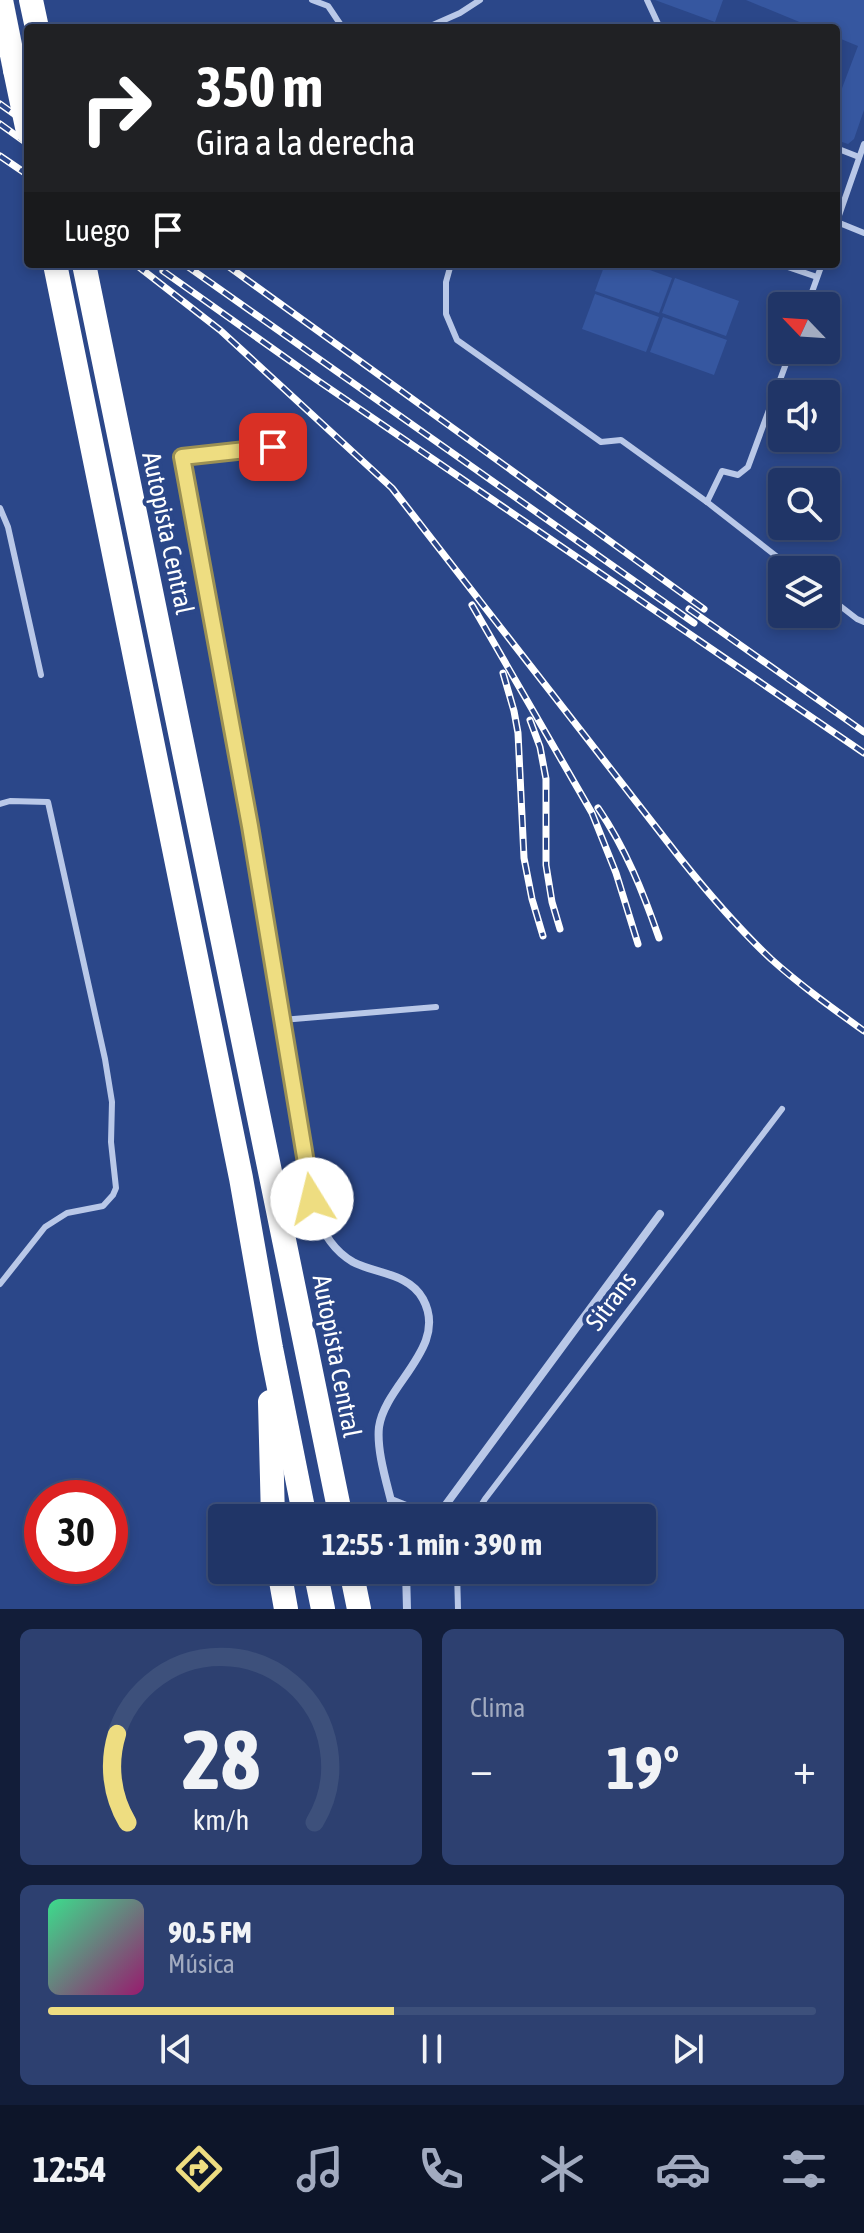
<!DOCTYPE html>
<html lang="es">
<meta charset="utf-8">
<style>
:root{--surface:#203567;--page:#2d4070;--text:#f1f3f6;--muted:#a2abc0;--line:#3d507b;--accent:#eedd81}
body{margin:0;font-family:"Asap Condensed",sans-serif;background:var(--page);color:var(--text);height:100vh;display:flex;flex-direction:column;font-size:30px;white-space:nowrap}
*{box-sizing:border-box;margin:0}
p{font-size:26px;color:var(--muted)}
.icon{flex:none;width:44px;height:44px;fill:none;stroke:currentColor;stroke-width:2;stroke-linecap:round;stroke-linejoin:round}
.map{position:relative;height:1609px;overflow:hidden}
.details{display:flex;flex-direction:column;gap:20px;padding:20px;background:#121d39;flex:1}
.details>*{flex:none}
.top-card{position:absolute;left:24px;top:24px;width:816px;height:244px;border-radius:8px;box-shadow:0 4px 12px #0003,0 0 0 2px var(--line);background:#202124;color:#fff;overflow:hidden}
.needle{width:52px;rotate:295deg}
.buttons{position:absolute;left:768px;top:292px;display:grid;gap:16px}
.buttons a{display:grid;place-items:center;width:72px;height:72px;border-radius:8px;background:var(--surface);box-shadow:0 4px 12px #0003,0 0 0 2px var(--line);font-size:40px}
.speed{position:absolute;left:24px;top:1480px;display:flex;gap:16px;font-size:40px;font-weight:700;text-align:center}
.speed>*{display:grid;place-content:center;width:104px;height:104px;border-radius:50%;background:var(--surface);box-shadow:0 4px 12px #0003,0 0 0 2px var(--line);line-height:1}
.speed .limit{border:12px solid #d22;background:#fff;color:#111}
.pin{position:absolute;display:grid;place-items:center;width:68px;height:68px;color:#fff;margin:-34px;border-radius:16px;box-shadow:0 4px 12px #0006}
.me{position:absolute;width:88px;margin:-44px;rotate:351deg;stroke-linejoin:round;filter:drop-shadow(0 0 6px #0008)}
.turn{display:flex;align-items:center;gap:28px;height:168px;padding:0 40px;font-size:36px}
.turn .icon{width:104px;height:104px;stroke-width:2.5}
.turn b{display:block;font-size:56px;line-height:68px}
.then{display:flex;align-items:center;height:76px;padding:0 40px;background:#0003;gap:16px;font-size:30px}
.big{font-size:60px;font-weight:700;line-height:1.1}
.details .tile{flex:1;display:flex;flex-direction:column;justify-content:center;gap:12px;min-width:0;padding:0 28px;border-radius:12px;background:var(--page)}
.details .dial{align-items:center;gap:0}
.dial svg{height:208px;overflow:visible;fill:none;stroke:var(--line);stroke-width:7;stroke-linecap:round;text-anchor:middle}
.dial text{fill:var(--text);stroke:none}
.song{display:flex;align-items:center;gap:24px}
.cover{width:96px;height:96px;border-radius:12px;background:linear-gradient(135deg,hsl(150 70% 55%),hsl(320 70% 35%))}
.played{height:8px;border-radius:4px;background:linear-gradient(90deg,var(--accent) 45%,var(--line) 45%)}
.keys{display:flex;justify-content:space-around;direction:ltr}
.heat{display:flex;justify-content:space-between;align-items:center;font-size:44px;direction:ltr}
.details .tiles{flex:1;display:grid;gap:20px;grid-template-columns:1fr 1fr}
.tile:last-child{grid-column:span 2}
.trip{position:absolute;left:208px;top:1504px;width:448px;height:80px;border-radius:8px;background:var(--surface);box-shadow:0 4px 12px #0003,0 0 0 2px var(--line);font-weight:700;line-height:80px;text-align:center}
.dock{display:flex;height:128px;justify-content:space-around;align-items:center;background:#0d1529;color:var(--muted)}
.dock .icon{width:56px;height:56px}
.dock .on{color:var(--accent)}
.dock b{font-size:36px;color:var(--text)}
.map>svg:first-child{display:block}
.green{fill:#3657a0}
.lines{fill:none;stroke-linecap:round;stroke-linejoin:round}
.lane{stroke:#b9c8e8;stroke-width:6}
.street{stroke:#b9c8e8;stroke-width:8}
.highway{stroke:#fff;stroke-width:24}
.rail-casing{stroke:#fff;stroke-width:7}
.rail{stroke:#2b4789;stroke-width:4;stroke-dasharray:12;stroke-linecap:butt}
.highway-bridge{stroke:#fff;stroke-width:24}
.route-casing{stroke:#9b9054;stroke-width:20}
.route{stroke:#eedd81;stroke-width:14}
.labels{text-anchor:middle;stroke-width:8;stroke-linejoin:round;paint-order:stroke}
.street-label{font-size:26px;fill:#fff;stroke:#2b4789}
</style>
<div class="map">
<svg width="864" height="1609" viewBox="0 0 864 1609">
<rect width="100%" height="100%" fill="#2b4789"/>
<g class="green">
<path d="M655 0H723L715 22Z"/>
<path d="M746 0H864V110L854 139 848 144 836 140V104L858 46 836 37V28H814Z"/>
<path d="M605 264H633L672 278 659 313 595 291Z"/>
<path d="M675 278 739 301 726 336 662 313Z"/>
<path d="M595 294 659 317 646 352 582 329Z"/>
<path d="M663 317 727 340 714 375 650 352Z"/>
</g>
<g class="lines">
<g class="lane">
<path d="M312 0 328 6 343 28"/>
<path d="M647 0 660 28"/>
<path d="M426 28 460 13 480 0"/>
<path d="M836 148 859 157"/>
<path d="M837 222 864 233"/>
<path d="M836 224 864 144"/>
<path d="M451 264 446 282V314L457 340 601 442 621 440 707 502 722 471 738 475 748 467 791 350"/>
<path d="M779 264 817 277"/>
<path d="M807 306 822 264"/>
<path d="M182 457 273 447"/>
<path d="M707 502 794 570"/>
<path d="M0 508 8 527 41 675"/>
<path d="M826 595 857 619 864 622"/>
<path d="M0 804 10 801 48 802 105 1059 112 1102 111 1142 116 1188 113 1195 103 1206 67 1213 45 1227 0 1284"/>
<path d="M282 1020 436 1007"/>
<path d="M473 1518 485 1499 782 1109"/>
<path d="M457 1570 458 1609"/>
</g>
<g class="street">
<path d="M182 457 250 826 316 1215C324 1234 334 1251 353 1262 376 1274 409 1273 423 1299 449 1347 385 1384 379 1427 376 1454 390 1492 395 1518"/>
<path d="M391 1500 411 1508 442 1510"/>
<path d="M436 1518 660 1214"/>
<path d="M406 1570 407 1609"/>
</g>
<g class="highway">
<path d="M1 0 15 70"/>
<path d="M31 0 37 28"/>
<path d="M55 264 241 1178 271 1348 305 1518"/>
<path d="M84 264 341 1518"/>
<path d="M270 1402 273 1518"/>
<path d="M279 1570 286 1609"/>
<path d="M315 1570 323 1609"/>
<path d="M351 1570 359 1609"/>
</g>
<defs>
<g id="rail">
<path d="M0 104 28 124"/>
<path d="M0 124 28 144"/>
<path d="M0 156 28 175"/>
<path d="M135 264 220 330 392 488 680 858C708 893 738 928 771 959 800 985 832 1008 864 1031"/>
<path d="M184 264 694 623"/>
<path d="M225 264 704 609"/>
<path d="M163 271 317 380 864 753"/>
<path d="M472 605 592 813 616 873 638 944"/>
<path d="M689 609 864 732"/>
<path d="M503 673 514 711 518 733 524 858 532 899 543 936"/>
<path d="M530 720 540 747 546 779V865L552 902 560 929"/>
<path d="M598 808C626 849 643 892 659 938"/>
</g>
</defs>
<use href="#rail" class="rail-casing"/>
<use href="#rail" class="rail"/>
<path class="highway-bridge" d="M15 70 28 132"/>
</g>
<g class="lines">
<defs>
<path id="route" d="M273 447 182 457 250 826 312 1199"/>
</defs>
<use href="#route" class="route-casing"/>
<use href="#route" class="route"/>
</g>
<g class="labels">
<g class="street-label">
<text transform="translate(168 533) rotate(78)" y="9">Autopista Central</text>
<text transform="translate(611 1301) rotate(-53)" y="9">Sitrans</text>
<text transform="translate(337 1356) rotate(79)" y="9">Autopista Central</text>
</g>
</g>
</svg>
<div class="buttons">
<a><svg class="needle" viewBox="-14 -14 28 28"><path d="M0-13l5 13h-10z" fill="#e53935"/><path d="M0 13l5-13h-10z" fill="#a2abc0"/></svg></a>
<a><svg class="icon" aria-label="sound" viewBox="0 0 24 24"><path d="M4 9h4l5-4v14l-5-4H4zM17 9q2 3 0 6"/></svg></a>
<a><svg class="icon" aria-label="search" viewBox="0 0 24 24"><circle cx="10" cy="10" r="6"/><path d="M15 15l6 6"/></svg></a>
<a><svg class="icon" aria-label="layers" viewBox="0 0 24 24"><path d="M12 4l9 5-9 5-9-5zM3 14l9 5 9-5"/></svg></a>
</div>
<div class="speed"><div class="limit">30</div></div>
<div class="pin" style="left:273px;top:447px;background:#d93025"><svg class="icon" aria-label="arrive" viewBox="0 0 24 24"><path d="M6 21V4h12l-3 4 3 4H6"/></svg></div>
<svg class="me" style="left:312px;top:1199px" viewBox="-20 -20 40 40"><circle r="19" fill="#fff"/><path d="M0-13L10 11 0 6-10 11z" fill="#eedd81"/></svg>
<div class="trip">12:55 · 1 min · 390 m</div>
<div class="top-card">
<div class="turn"><svg class="icon" aria-label="right" viewBox="0 0 24 24"><path d="M7 20v-9h11M14 6l5 5-5 5"/></svg><div><b>350 m</b>Gira a la derecha</div></div>
<div class="then">Luego<svg class="icon" aria-label="arrive" viewBox="0 0 24 24"><path d="M6 21V4h12l-3 4 3 4H6"/></svg></div>
</div>
</div>
<section class="details">
<div class="tiles">
<div class="tile dial"><svg viewBox="0 0 100 80">
<path d="M14 69A42 42 0 1 1 86 69"/>
<path d="M14 69A42 42 0 0 1 10 35" stroke="#eedd81"/>
<text x="50" y="56" font-size="32" font-weight="700">28</text>
<text x="50" y="72" font-size="11">km/h</text>
</svg></div>
<div class="tile"><p>Clima</p>
<div class="heat"><a>−</a><b class="big">19°</b><a>+</a></div>
</div>
<div class="tile">
<div class="song"><i class="cover"></i><div><b>90.5 FM</b><p>Música</p></div></div>
<div class="played"></div>
<div class="keys"><svg class="icon" aria-label="previous" viewBox="0 0 24 24"><path d="M18 5L8 12l10 7zM5 5v14"/></svg><svg class="icon" aria-label="pause" viewBox="0 0 24 24"><path d="M8 5v14M16 5v14"/></svg><svg class="icon" aria-label="next" viewBox="0 0 24 24"><path d="M6 5l10 7-10 7zM19 5v14"/></svg></div>
</div>
</div>
</section>
<nav class="dock">
<b>12:54</b>
<svg class="icon on" aria-label="directions" viewBox="0 0 24 24"><path d="M12 3l9 9-9 9-9-9zM9 14v-3h6M13 9l2 2-2 2"/></svg>
<svg class="icon" aria-label="music" viewBox="0 0 24 24"><path d="M9 18V5l10-2v13"/><circle cx="6" cy="18" r="3"/><circle cx="16" cy="16" r="3"/></svg>
<svg class="icon" aria-label="phone" viewBox="0 0 24 24"><path d="M5 4h4l2 5-3 2q2 4 5 5l2-3 5 2v4C11 20 4 13 5 4z"/></svg>
<svg class="icon" aria-label="climate" viewBox="0 0 24 24"><path d="M12 3v18M4 7l16 10M4 17L20 7"/></svg>
<svg class="icon" aria-label="car" viewBox="0 0 24 24"><path d="M5 17H2v-5l4-1 3-4h7l3 4 3 1v5h-3M9 17h6M6 11h13"/><circle cx="7" cy="17" r="2"/><circle cx="17" cy="17" r="2"/></svg>
<svg class="icon" aria-label="filters" viewBox="0 0 24 24"><path d="M4 7h16M4 17h16"/><circle cx="9" cy="7" r="2"/><circle cx="15" cy="17" r="2"/></svg>
</nav>
